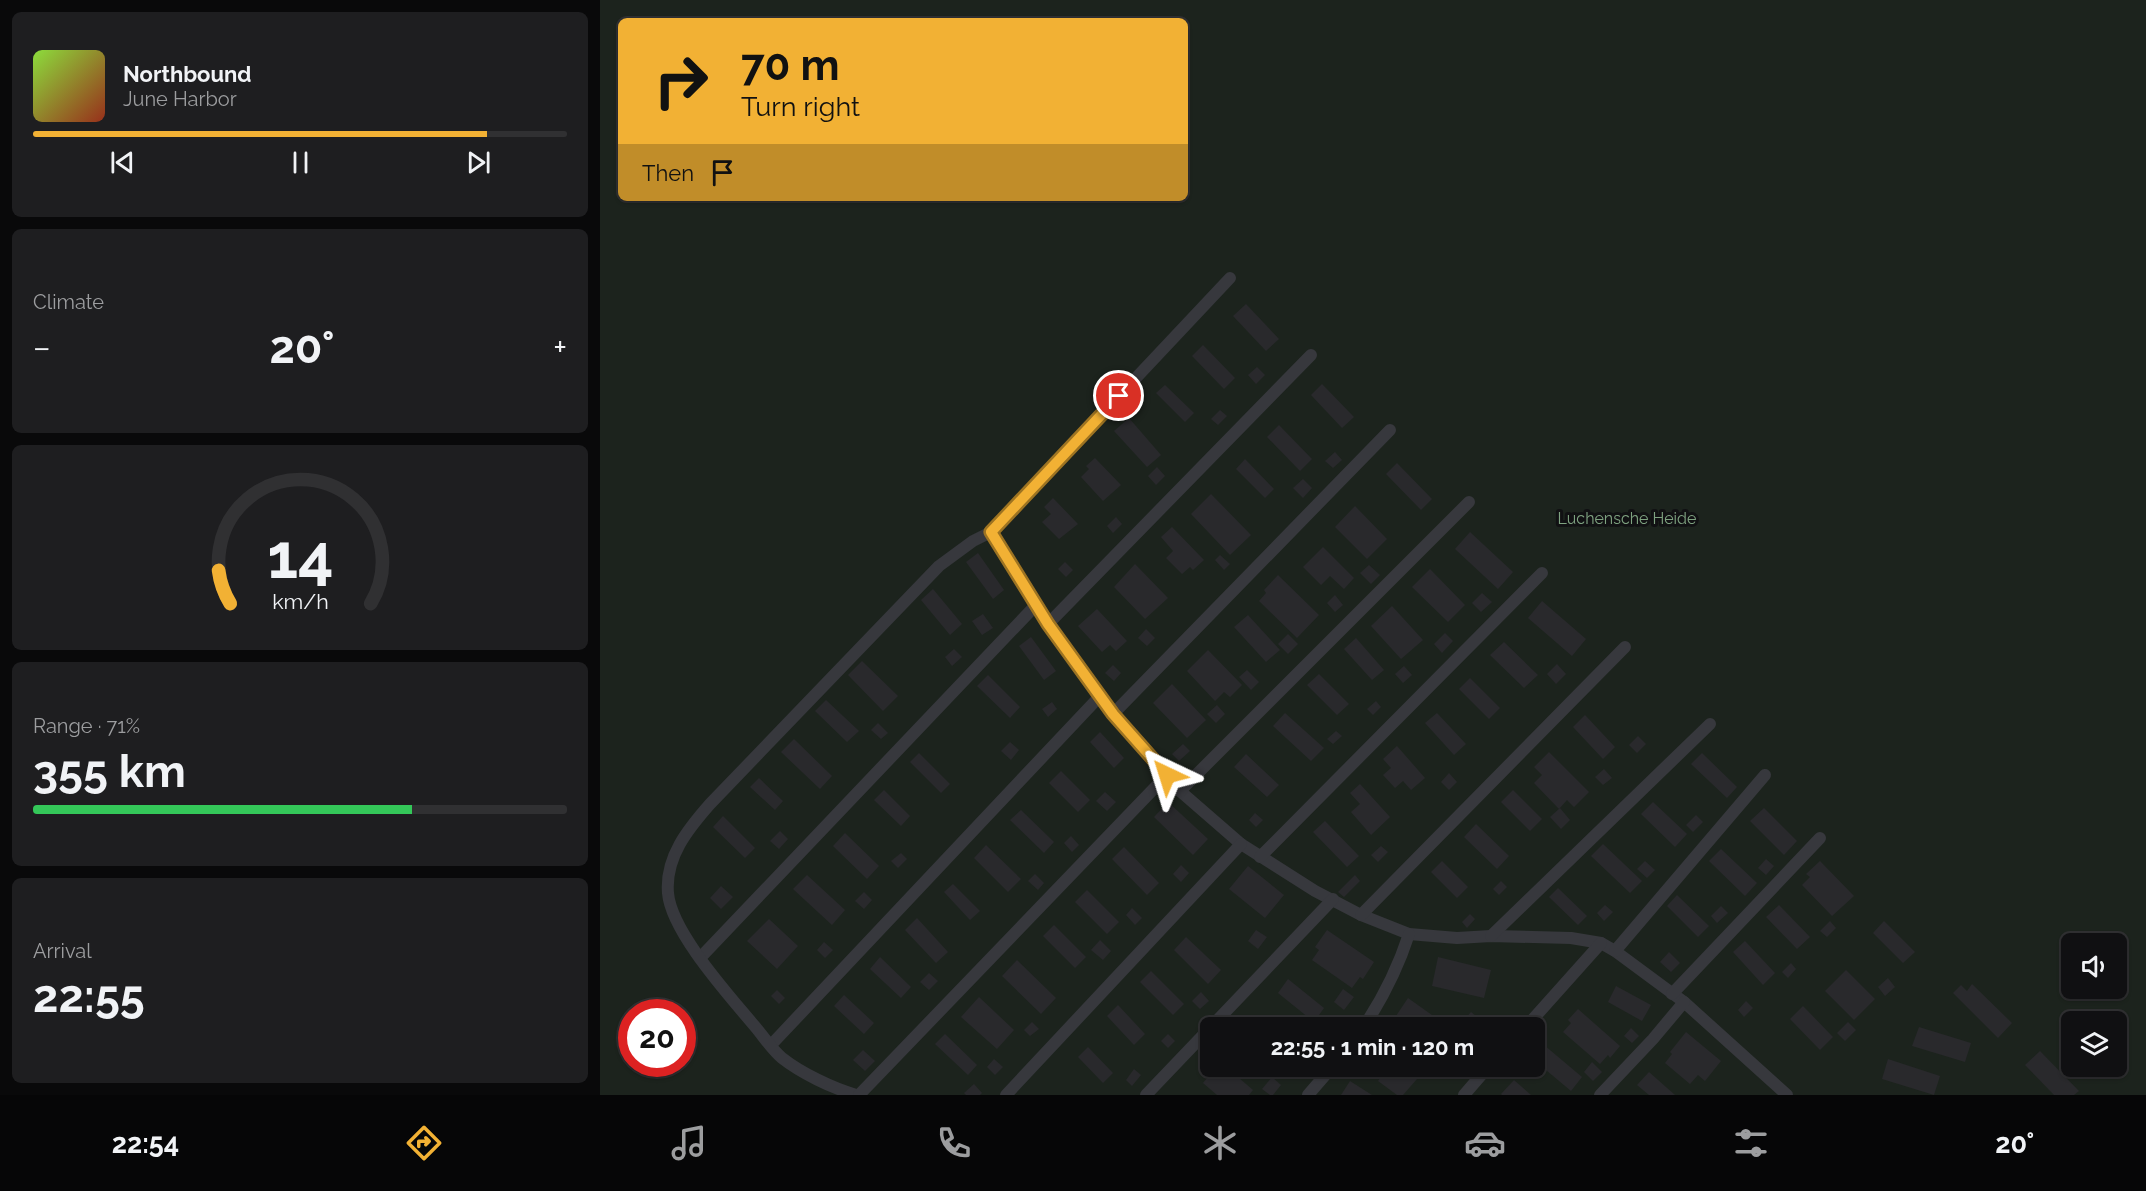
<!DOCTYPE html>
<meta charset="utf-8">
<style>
:root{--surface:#101012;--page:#1e1e20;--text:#f1f3f6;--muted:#9c9d9f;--line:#303032;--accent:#f2b134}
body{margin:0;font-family:Raleway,sans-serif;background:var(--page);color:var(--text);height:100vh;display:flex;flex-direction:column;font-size:22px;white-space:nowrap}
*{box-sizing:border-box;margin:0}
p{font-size:20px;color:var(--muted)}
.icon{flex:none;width:33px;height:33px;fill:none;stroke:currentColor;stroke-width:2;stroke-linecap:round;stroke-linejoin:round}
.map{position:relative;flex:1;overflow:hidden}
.side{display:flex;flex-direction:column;gap:12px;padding:12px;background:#09090a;width:600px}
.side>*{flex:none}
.top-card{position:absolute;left:18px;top:18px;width:570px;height:183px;border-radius:9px;box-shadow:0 2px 4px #0004,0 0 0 2px var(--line);background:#f2b134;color:#111;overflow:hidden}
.fabs{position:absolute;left:1461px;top:933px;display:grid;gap:12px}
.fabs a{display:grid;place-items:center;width:66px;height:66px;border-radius:9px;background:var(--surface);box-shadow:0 2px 4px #0004,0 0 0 2px var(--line);font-size:30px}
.speed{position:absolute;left:18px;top:999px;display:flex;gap:12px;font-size:30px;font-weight:700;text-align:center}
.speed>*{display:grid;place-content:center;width:78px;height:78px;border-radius:50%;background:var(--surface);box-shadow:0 2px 4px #0004,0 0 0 2px var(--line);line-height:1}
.speed .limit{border:9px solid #d22;background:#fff;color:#111}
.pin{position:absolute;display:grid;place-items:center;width:51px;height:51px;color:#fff;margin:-26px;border:3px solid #fff;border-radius:50%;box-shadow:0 2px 6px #0007}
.me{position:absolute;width:66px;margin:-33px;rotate:319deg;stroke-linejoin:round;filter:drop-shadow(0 0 4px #0008)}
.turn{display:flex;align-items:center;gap:21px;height:126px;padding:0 24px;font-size:27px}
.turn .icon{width:78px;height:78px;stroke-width:2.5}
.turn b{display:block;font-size:42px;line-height:51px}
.then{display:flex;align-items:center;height:57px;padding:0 24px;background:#0003;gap:12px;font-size:22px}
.big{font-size:45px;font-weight:700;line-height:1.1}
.side .card{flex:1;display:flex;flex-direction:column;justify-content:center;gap:9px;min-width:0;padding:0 21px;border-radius:9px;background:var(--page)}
.side .dial{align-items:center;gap:0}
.dial svg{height:156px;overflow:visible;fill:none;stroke:var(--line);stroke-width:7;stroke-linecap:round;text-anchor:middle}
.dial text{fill:var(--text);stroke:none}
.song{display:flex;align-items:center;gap:18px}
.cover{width:72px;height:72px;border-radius:9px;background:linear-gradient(135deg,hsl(90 70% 55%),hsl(10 70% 35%))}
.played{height:6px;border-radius:3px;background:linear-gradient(90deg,var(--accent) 85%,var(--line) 85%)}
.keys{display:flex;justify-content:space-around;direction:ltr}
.heat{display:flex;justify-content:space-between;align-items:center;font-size:33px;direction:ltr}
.charge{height:9px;border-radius:4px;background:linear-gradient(90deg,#34c759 71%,var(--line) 0)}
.trip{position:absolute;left:600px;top:1017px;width:345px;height:60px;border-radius:9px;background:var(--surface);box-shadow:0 2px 4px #0004,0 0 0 2px var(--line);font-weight:700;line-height:60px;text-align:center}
.tab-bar{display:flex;height:96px;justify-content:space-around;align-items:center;background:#060607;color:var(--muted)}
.tab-bar .icon{width:42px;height:42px}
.tab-bar .on{color:var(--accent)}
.tab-bar b{font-size:27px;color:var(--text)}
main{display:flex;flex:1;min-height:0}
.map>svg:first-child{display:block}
.green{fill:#1c231d;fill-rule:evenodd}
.building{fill:#29292c}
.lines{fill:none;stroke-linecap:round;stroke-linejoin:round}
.lane{stroke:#37383d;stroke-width:12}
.route-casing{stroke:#9d7322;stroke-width:15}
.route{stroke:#f2b134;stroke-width:10}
.labels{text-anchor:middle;stroke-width:6;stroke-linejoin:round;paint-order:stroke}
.park-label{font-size:16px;fill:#7fa381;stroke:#111113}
</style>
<main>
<section class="side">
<div class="card">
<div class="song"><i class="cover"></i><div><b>Northbound</b><p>June Harbor</p></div></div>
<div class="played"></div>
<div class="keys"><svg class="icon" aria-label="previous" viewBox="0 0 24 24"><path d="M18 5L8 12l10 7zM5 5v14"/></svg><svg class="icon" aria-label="pause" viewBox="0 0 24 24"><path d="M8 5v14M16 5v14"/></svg><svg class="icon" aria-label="next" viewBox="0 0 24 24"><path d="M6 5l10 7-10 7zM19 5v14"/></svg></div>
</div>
<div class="card"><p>Climate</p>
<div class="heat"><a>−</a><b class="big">20°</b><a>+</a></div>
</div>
<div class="card dial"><svg viewBox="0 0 100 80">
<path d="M14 69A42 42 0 1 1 86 69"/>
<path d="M14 69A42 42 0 0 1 8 52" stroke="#f2b134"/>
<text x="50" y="56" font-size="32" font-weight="700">14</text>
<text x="50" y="72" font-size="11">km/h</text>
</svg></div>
<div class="card"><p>Range · 71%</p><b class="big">355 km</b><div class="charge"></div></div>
<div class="card"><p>Arrival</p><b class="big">22:55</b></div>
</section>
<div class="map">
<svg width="1546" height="1095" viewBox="0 0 1546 1095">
<rect width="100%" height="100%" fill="#161618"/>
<path class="green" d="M0 0H1546V1095H0ZM21 21H585V198H21ZM1472 944H1516V988H1472ZM32 1012H82V1064H32ZM1472 1022H1516V1066H1472ZM610 1028H934V1066H610Z"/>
<g class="building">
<path d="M646 304 679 339 666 351 633 316Z"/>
<path d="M603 345 635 378 624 389 592 356Z"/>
<path d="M657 367 665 375 656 384 648 375Z"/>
<path d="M722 384 754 417 742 428 711 395Z"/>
<path d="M565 385 594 413 585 422 556 393Z"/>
<path d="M620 410 627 416 618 425 611 419Z"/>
<path d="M529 418 561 455 547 467 514 431Z"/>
<path d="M679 425 712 459 700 471 667 437Z"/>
<path d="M735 452 742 460 733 468 725 461Z"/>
<path d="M495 458 521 485 503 501 481 477 489 469 486 466Z"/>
<path d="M645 459 674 489 665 498 636 469Z"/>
<path d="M797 463 832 499 821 510 786 474Z"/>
<path d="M557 467 565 476 556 485 548 476Z"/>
<path d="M703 479 712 488 703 498 693 488Z"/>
<path d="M611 494 651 535 630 555 591 514Z"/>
<path d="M453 498 478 524 459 539 442 522 451 514 444 507Z"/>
<path d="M755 506 787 539 767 559 735 527Z"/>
<path d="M516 517 522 524 513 533 507 526Z"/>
<path d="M572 527 604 560 593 570 590 567 582 574 566 558 573 551 561 537Z"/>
<path d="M870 532 913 572 898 589 855 549Z"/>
<path d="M723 547 754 578 744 589 730 576 721 585 703 567Z"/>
<path d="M378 553 404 590 393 599 366 562Z"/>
<path d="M620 555 630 564 624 570 615 560Z"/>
<path d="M465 562 473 570 466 577 458 569Z"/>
<path d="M535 564 568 598 545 619 514 587Z"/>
<path d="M769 565 780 575 771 584 760 573Z"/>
<path d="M830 569 865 605 848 622 812 587Z"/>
<path d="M678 575 719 615 697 638 659 601 666 593 664 590Z"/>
<path d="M333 589 362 624 350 635 321 600Z"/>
<path d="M882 593 892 602 881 612 872 603Z"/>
<path d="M735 595 743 605 735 612 727 603Z"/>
<path d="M942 601 986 639 972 656 928 618Z"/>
<path d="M792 606 823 640 801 659 771 626Z"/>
<path d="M497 609 527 641 516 651 510 645 502 652 478 626Z"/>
<path d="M383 614 393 628 382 635 372 621Z"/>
<path d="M648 615 680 650 666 662 634 627Z"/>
<path d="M546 629 555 638 547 646 538 638Z"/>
<path d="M845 633 853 641 842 653 834 644Z"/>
<path d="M688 634 698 644 688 654 678 644Z"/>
<path d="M431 637 456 671 444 680 419 646Z"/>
<path d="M756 638 784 670 772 680 744 649Z"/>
<path d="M904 642 938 675 924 688 890 655Z"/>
<path d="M354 649 362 657 352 666 345 657Z"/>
<path d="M608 650 642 685 630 697 624 692 615 701 587 671Z"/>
<path d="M262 661 298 696 283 711 248 675Z"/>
<path d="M957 664 966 674 956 684 947 674Z"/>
<path d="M513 665 521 673 514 681 505 673Z"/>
<path d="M804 666 812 675 803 683 795 674Z"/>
<path d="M647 670 659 682 651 690 639 677Z"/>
<path d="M719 674 749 704 737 715 707 685Z"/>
<path d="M388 675 420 707 410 718 377 686Z"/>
<path d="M870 678 900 708 889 719 859 689Z"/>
<path d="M572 684 606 720 587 738 553 703Z"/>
<path d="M226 700 259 731 247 742 215 711Z"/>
<path d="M776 701 781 707 773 715 767 709Z"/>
<path d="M452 702 457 709 448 717 442 709Z"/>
<path d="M617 705 625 714 616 723 607 714Z"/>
<path d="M685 713 724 748 711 761 673 726Z"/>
<path d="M837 713 866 744 854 755 825 723Z"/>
<path d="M985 715 1015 747 1003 759 973 727Z"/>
<path d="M278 723 288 733 281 739 271 730Z"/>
<path d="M736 731 742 736 733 744 727 739Z"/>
<path d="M500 732 524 758 514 768 490 742Z"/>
<path d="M1038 736 1046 744 1037 753 1029 745Z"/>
<path d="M194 739 232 776 220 789 181 752Z"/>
<path d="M410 742 419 750 411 760 401 751Z"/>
<path d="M583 744 590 751 579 761 572 754Z"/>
<path d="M797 746 825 778 811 790 803 781 795 788 783 775 791 768 783 759Z"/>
<path d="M949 752 989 792 974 807 967 800 959 809 934 783 942 775 934 767Z"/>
<path d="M319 753 350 784 341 793 310 762Z"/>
<path d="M1102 753 1137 787 1127 798 1091 764Z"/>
<path d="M646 754 679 785 667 797 634 767Z"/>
<path d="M1004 769 1012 778 1003 785 995 777Z"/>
<path d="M461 771 490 800 478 812 449 783Z"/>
<path d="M849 773 857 782 849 790 841 782Z"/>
<path d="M159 778 183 801 175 810 150 787Z"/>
<path d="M760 784 790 817 771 835 751 812 760 804 750 793Z"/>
<path d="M284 790 310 816 301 826 274 800Z"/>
<path d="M913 790 942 819 930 831 901 802Z"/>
<path d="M505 792 516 802 507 811 496 801Z"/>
<path d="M568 802 608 839 593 855 554 817Z"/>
<path d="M1053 802 1087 834 1075 847 1041 814Z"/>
<path d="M960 808 970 820 961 829 950 817Z"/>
<path d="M1164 808 1197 841 1184 855 1150 821Z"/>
<path d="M421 810 454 842 444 853 410 820Z"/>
<path d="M655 813 663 820 656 827 649 820Z"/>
<path d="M1096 815 1103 822 1093 832 1086 825Z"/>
<path d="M123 816 155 848 145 858 113 827Z"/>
<path d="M725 821 759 856 747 867 713 832Z"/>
<path d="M876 824 909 856 897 869 864 837Z"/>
<path d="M180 831 188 839 179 849 170 841Z"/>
<path d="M245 833 279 866 267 879 233 846Z"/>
<path d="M471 836 479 845 472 852 464 843Z"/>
<path d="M1003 844 1042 881 1030 893 991 856Z"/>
<path d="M386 845 421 879 408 892 374 858Z"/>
<path d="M781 846 788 852 778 862 771 855Z"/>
<path d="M524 847 559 883 547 895 512 859Z"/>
<path d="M1121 849 1157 883 1145 896 1109 861Z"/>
<path d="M301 853 307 859 298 868 291 861Z"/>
<path d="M1166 859 1174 866 1166 875 1158 868Z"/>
<path d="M842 861 868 887 857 898 831 872Z"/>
<path d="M1045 861 1055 870 1047 878 1037 869Z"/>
<path d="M1220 861 1254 896 1232 916 1202 885 1210 877 1206 874Z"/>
<path d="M581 865 589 873 581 882 573 874Z"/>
<path d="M648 866 684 895 665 918 629 889Z"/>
<path d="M435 874 444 883 438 890 428 881Z"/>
<path d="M207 875 245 910 232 925 193 889Z"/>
<path d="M755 875 760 881 744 897 738 892Z"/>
<path d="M901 881 907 887 899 895 893 889Z"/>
<path d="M353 884 380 911 370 920 344 892Z"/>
<path d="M121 886 133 897 121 909 110 898Z"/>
<path d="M958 888 987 916 978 925 949 897Z"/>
<path d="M487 890 519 922 507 934 475 902Z"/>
<path d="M264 892 272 900 264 909 255 901Z"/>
<path d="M1077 895 1109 926 1098 937 1067 906Z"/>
<path d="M1005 905 1013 912 1004 921 997 913Z"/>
<path d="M1179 905 1210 937 1197 949 1166 917Z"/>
<path d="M1121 906 1128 913 1117 923 1111 916Z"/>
<path d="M532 908 542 918 535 925 526 915Z"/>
<path d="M870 914 875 919 867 928 862 922Z"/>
<path d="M317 918 348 952 336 963 305 930Z"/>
<path d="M169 919 198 946 177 969 147 941Z"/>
<path d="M1230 921 1236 928 1227 937 1220 931Z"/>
<path d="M1284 921 1315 952 1303 963 1273 933Z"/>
<path d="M454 925 486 957 475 968 443 936Z"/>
<path d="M656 930 667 937 658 949 648 941Z"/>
<path d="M727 930 774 962 763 979 760 977 752 988 712 960 719 950 715 947Z"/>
<path d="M586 937 621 970 608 984 574 950Z"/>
<path d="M500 940 511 951 503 960 491 950Z"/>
<path d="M1145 941 1175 973 1163 985 1133 952Z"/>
<path d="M224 942 233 950 225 958 217 950Z"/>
<path d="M1069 952 1080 963 1071 972 1060 962Z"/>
<path d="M280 957 311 987 301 998 270 969Z"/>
<path d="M838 957 891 970 884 998 832 986Z"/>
<path d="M417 960 456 998 441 1014 402 976Z"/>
<path d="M1191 963 1196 969 1188 978 1182 972Z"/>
<path d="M1246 970 1275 999 1254 1020 1225 991Z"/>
<path d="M551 971 584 1004 573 1015 540 982Z"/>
<path d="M329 973 338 981 329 990 320 982Z"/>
<path d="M1288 978 1295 987 1285 996 1278 987Z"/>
<path d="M688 979 724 1008 714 1022 678 993Z"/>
<path d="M1372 984 1412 1023 1398 1038 1353 993 1361 985 1367 991Z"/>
<path d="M1016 986 1051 1005 1042 1021 1008 1002Z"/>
<path d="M743 989 754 997 744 1010 734 1002Z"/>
<path d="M177 990 185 998 179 1004 171 996Z"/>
<path d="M601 992 609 1001 600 1009 592 1001Z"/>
<path d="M244 995 274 1023 264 1034 234 1006Z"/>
<path d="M379 997 414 1030 397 1049 361 1017Z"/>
<path d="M808 998 846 1025 845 1028H800L792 1022Z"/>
<path d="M1146 1001 1153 1008 1144 1017 1138 1010Z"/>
<path d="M518 1005 545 1034 534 1045 507 1016Z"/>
<path d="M1203 1006 1233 1037 1220 1050 1190 1019Z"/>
<path d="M978 1009 1020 1046 1010 1058 1008 1055 1000 1064 963 1032 971 1023 968 1020Z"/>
<path d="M871 1012 882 1021 876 1028H868L862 1022Z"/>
<path d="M657 1017 670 1028H648Z"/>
<path d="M432 1022 439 1029 430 1036 424 1030Z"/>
<path d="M1248 1022 1256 1030 1245 1041 1237 1033Z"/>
<path d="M1319 1027 1371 1043 1365 1062 1312 1046Z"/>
<path d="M1031 1028 1039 1036 1032 1043 1024 1036Z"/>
<path d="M1086 1032 1121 1061 1105 1081 1098 1075 1090 1084 1065 1063 1072 1054 1070 1052Z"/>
<path d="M345 1034 377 1065 368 1075 335 1044Z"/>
<path d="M568 1034 575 1041 568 1048 561 1041Z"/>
<path d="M944 1045 982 1077 971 1091 934 1060V1057Z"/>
<path d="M488 1047 513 1073 503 1083 478 1057Z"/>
<path d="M263 1050 275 1061 265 1071 253 1060Z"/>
<path d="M1440 1051 1479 1091 1474 1095H1454L1425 1065Z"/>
<path d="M394 1059 403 1067 395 1075 387 1067Z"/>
<path d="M1288 1059 1340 1076 1334 1095 1282 1079Z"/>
<path d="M992 1062 1002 1072 993 1081 984 1072Z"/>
<path d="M617 1066H625L653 1090 649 1095H617L603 1083Z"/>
<path d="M782 1066H818L824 1071 803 1095H797L778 1081 786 1069Z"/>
<path d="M534 1069 541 1075 532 1086 526 1080Z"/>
<path d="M1049 1072 1075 1095H1049L1037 1085Z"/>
<path d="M672 1077 681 1085 673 1095H670L662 1089Z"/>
<path d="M914 1080 931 1095H902L901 1094Z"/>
<path d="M750 1081 772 1095H741Z"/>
<path d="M374 1084 382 1093 380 1095H366L364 1093Z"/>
</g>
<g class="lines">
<g class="lane">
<path d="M391 532 448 624 513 714 580 791 641 844 715 891 761 915 809 934 857 938 891 936 971 938 1001 943 1015 951 1084 1002 1187 1095"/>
<path d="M448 624 711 355"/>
<path d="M513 714 790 430"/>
<path d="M580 791 869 502"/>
<path d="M660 857 942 573"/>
<path d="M761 915 1025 647"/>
<path d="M891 936 1110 724"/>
<path d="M1015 951 1165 775"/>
<path d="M100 958 436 605"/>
<path d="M1072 994 1220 838"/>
<path d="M763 1028C783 998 798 968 809 934"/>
<path d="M925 1028 1001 943"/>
<path d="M171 1045 500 696"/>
<path d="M256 1095C232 1088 201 1073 182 1058 171 1049 162 1034 152 1023 127 993 71 931 68 893 65 857 88 829 110 804L339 566 373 541 391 532 630 278"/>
<path d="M259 1095 567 775"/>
<path d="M406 1095 641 844"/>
<path d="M546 1095 733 899"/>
<path d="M708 1095 733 1066"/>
<path d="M864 1095 889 1066"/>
<path d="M1000 1095 1053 1039 1084 1002"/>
</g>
</g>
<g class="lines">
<defs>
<path id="route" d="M519 396 391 532 448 624 513 714 567 775"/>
</defs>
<use href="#route" class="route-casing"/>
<use href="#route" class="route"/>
</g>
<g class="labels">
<g class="park-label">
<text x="1027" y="524">Luchensche Heide</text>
</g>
</g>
</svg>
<div class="fabs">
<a><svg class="icon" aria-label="sound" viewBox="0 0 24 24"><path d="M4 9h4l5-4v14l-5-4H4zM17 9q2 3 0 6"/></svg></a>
<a><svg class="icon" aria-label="layers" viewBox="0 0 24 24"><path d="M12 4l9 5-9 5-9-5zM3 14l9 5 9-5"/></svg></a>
</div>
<div class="speed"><div class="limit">20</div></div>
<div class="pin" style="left:519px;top:396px;background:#d93025"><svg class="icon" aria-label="arrive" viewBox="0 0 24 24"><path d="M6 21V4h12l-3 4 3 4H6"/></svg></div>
<svg class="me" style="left:567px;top:775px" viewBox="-20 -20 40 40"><path d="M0-17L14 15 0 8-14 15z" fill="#f2b134" stroke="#fff" stroke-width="4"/></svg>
<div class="trip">22:55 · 1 min · 120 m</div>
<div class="top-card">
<div class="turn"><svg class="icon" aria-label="right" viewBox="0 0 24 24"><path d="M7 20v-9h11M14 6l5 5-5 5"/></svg><div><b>70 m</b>Turn right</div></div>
<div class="then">Then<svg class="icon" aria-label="arrive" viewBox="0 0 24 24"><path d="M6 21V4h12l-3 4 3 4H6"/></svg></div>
</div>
</div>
</main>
<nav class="tab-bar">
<b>22:54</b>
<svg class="icon on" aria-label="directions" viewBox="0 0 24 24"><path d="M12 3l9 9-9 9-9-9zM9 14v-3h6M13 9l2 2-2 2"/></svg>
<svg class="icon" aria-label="music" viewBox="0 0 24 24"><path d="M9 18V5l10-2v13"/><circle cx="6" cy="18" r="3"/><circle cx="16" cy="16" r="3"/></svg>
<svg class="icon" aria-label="phone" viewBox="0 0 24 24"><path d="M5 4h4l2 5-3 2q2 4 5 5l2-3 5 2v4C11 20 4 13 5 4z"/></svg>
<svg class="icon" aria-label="climate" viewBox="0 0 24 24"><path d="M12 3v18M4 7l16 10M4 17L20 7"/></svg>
<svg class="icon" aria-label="car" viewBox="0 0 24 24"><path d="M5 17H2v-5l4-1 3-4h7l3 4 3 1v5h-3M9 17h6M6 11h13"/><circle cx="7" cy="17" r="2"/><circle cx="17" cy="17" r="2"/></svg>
<svg class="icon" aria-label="filters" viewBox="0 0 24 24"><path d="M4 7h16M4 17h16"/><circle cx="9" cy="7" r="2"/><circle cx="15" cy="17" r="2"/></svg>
<b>20°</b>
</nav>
